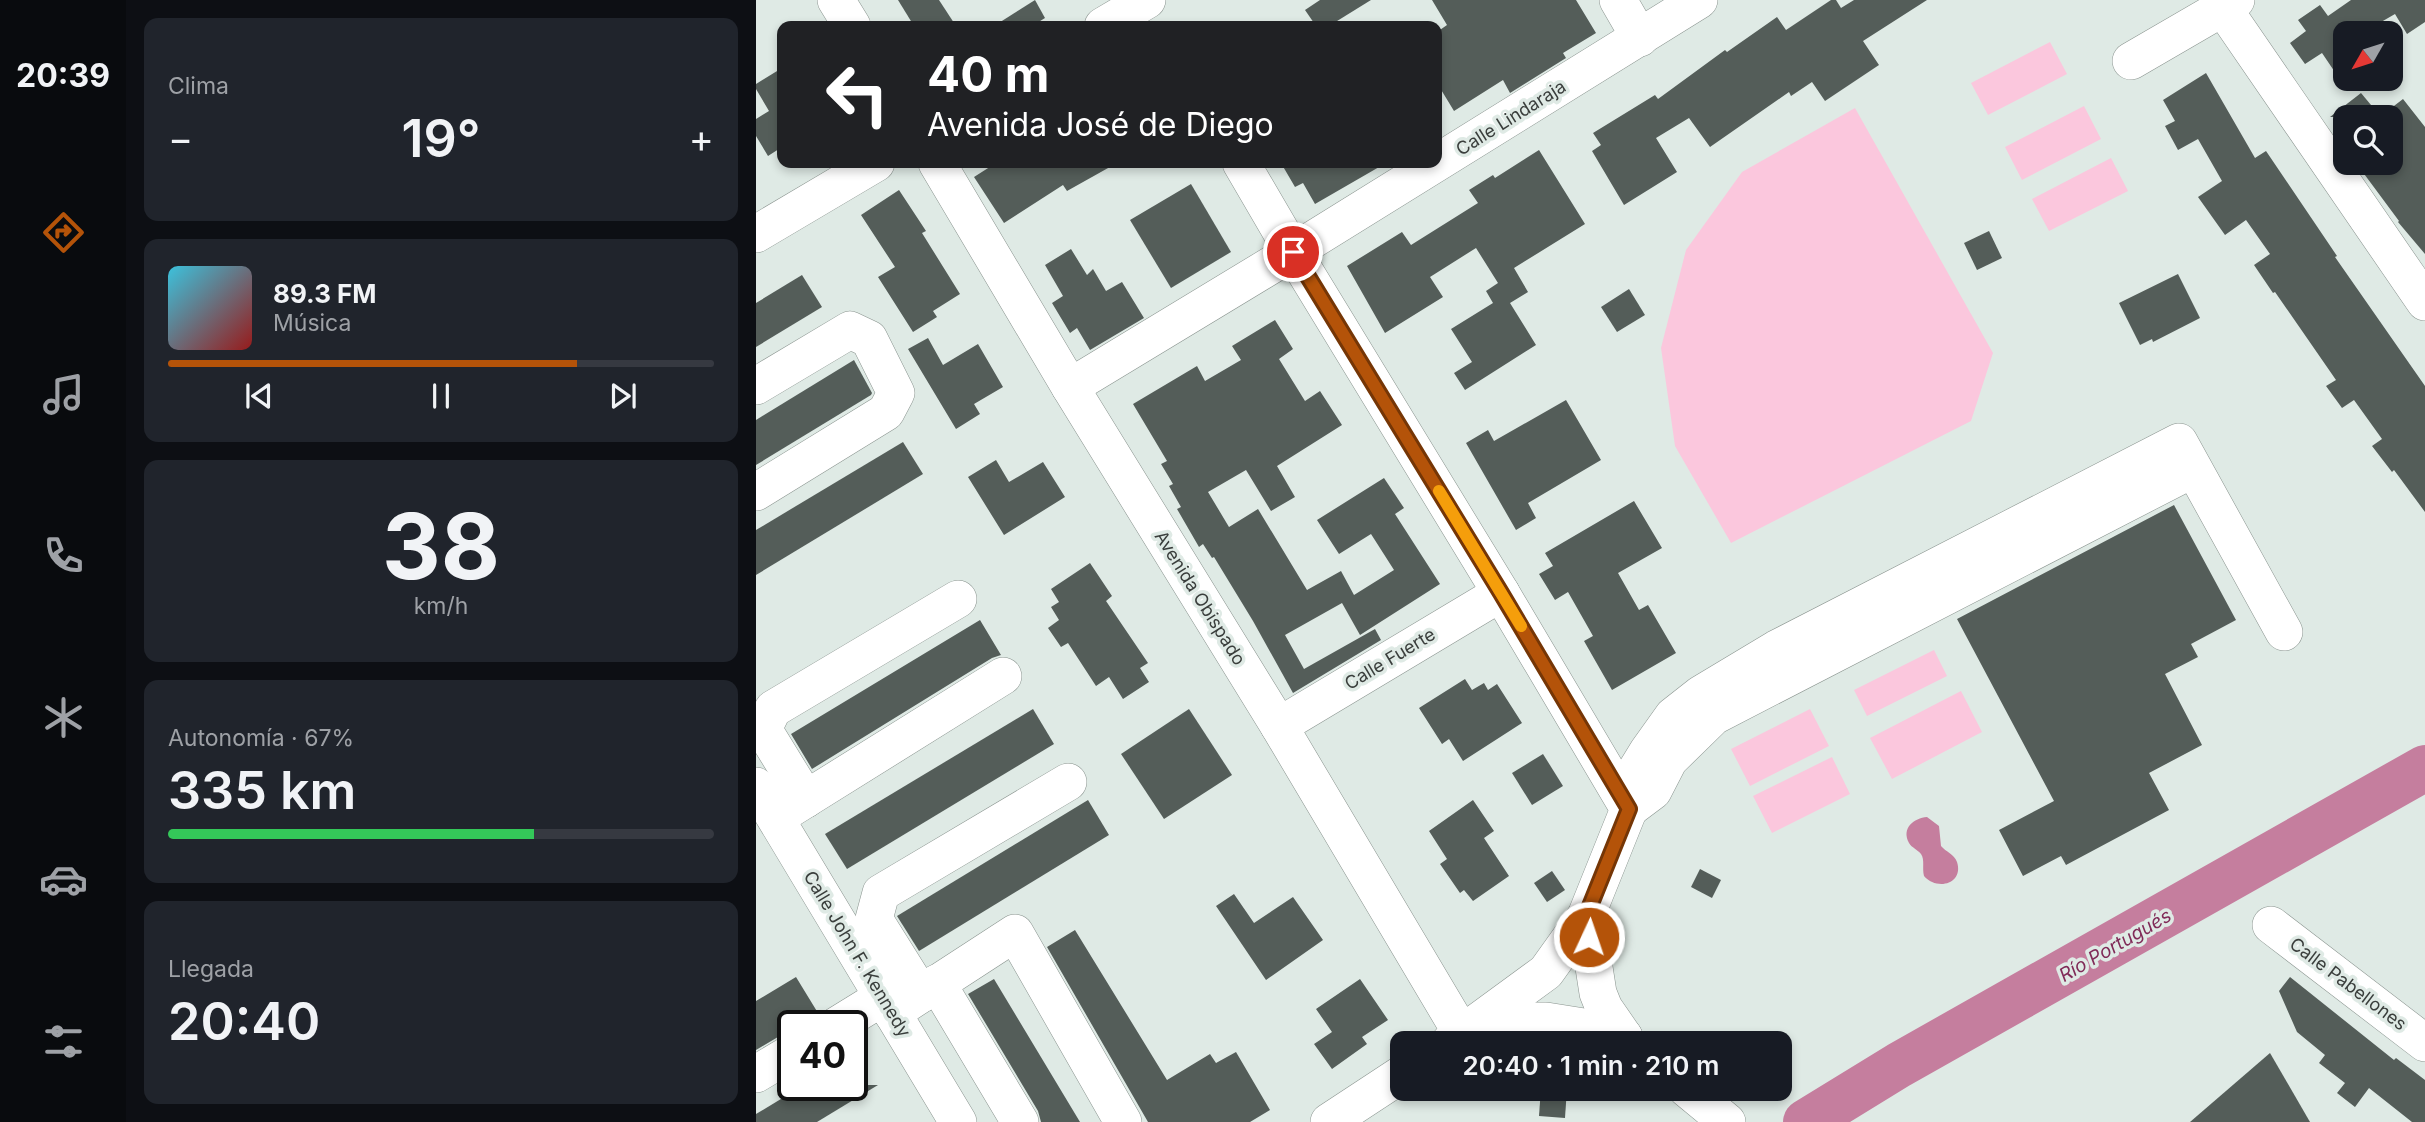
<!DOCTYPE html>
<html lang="es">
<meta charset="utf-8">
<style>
:root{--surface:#171b24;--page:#20242c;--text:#f1f3f6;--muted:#9ea1a6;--line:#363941;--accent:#b45309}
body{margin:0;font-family:Inter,sans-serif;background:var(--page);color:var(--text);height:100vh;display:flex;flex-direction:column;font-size:26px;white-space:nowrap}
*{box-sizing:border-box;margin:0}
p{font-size:23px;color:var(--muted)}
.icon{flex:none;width:38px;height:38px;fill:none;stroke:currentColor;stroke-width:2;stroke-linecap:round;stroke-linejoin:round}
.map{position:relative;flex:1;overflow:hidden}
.panel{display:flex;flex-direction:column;gap:18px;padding:18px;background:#0d0f14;width:630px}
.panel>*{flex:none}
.guide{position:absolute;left:21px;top:21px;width:665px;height:147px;border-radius:14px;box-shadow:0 4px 10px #0003;background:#202124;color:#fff;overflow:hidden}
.needle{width:46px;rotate:231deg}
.buttons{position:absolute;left:1577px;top:21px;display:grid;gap:14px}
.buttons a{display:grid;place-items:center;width:70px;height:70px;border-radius:14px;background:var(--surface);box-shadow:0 4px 10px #0003;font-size:35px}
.speed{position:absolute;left:21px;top:1010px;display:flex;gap:14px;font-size:35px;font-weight:700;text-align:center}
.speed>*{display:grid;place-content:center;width:91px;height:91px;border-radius:50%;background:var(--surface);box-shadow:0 4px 10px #0003;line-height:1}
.speed .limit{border:4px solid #111;border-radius:10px;background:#fff;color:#111}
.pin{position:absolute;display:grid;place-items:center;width:60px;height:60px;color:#fff;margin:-30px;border:4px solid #fff;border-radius:50%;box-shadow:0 2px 7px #0007}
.me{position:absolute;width:77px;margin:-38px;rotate:3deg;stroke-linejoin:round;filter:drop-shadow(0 0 5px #0008)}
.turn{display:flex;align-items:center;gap:24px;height:147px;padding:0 35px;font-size:32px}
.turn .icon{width:91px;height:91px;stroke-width:2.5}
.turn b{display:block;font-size:49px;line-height:60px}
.big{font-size:52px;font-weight:600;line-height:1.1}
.panel .widget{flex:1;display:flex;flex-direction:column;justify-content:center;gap:10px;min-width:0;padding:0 24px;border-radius:14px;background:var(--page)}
.panel .dial{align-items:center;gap:0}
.dial b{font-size:91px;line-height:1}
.song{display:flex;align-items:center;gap:21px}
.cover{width:84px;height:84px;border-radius:10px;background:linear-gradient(135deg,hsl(190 70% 55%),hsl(0 70% 35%))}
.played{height:7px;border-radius:4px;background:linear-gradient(90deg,var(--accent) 75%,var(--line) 75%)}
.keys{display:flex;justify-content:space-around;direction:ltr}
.heat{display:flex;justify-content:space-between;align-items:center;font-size:38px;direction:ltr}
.charge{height:10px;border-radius:5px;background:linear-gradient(90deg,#34c759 67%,var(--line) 0)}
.trip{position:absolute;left:634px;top:1031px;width:402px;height:70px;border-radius:14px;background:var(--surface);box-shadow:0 4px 10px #0003;font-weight:600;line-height:70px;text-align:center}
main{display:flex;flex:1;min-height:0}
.menu{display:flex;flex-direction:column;width:126px;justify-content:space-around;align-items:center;background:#090b0e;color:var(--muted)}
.menu .icon{width:49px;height:49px}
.menu .selected{color:var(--accent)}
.menu b{font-size:32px;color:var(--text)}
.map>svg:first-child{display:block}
.green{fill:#fbc7dd}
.water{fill:#c57e9e}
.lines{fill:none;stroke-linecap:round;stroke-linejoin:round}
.river{stroke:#c57e9e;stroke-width:46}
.building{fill:#545d59}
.minor-casing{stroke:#8a948f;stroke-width:38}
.minor{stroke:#fff;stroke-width:37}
.route-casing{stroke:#753606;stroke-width:18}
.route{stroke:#b45309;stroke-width:12}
.slow{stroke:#f59e0b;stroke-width:12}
.labels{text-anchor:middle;stroke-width:7;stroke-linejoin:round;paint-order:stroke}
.street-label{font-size:18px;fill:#3a3e3c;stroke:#dfeae5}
.water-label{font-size:19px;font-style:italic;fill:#802b58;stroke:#dfeae5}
</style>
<main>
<nav class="menu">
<b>20:39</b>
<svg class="icon selected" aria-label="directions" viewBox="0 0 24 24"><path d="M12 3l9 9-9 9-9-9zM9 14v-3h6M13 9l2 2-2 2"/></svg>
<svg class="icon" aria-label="music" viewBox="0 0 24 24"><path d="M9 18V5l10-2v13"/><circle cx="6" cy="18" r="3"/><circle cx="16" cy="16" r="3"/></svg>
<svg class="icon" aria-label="phone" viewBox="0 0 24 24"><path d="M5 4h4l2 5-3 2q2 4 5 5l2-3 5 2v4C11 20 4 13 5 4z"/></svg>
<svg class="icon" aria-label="climate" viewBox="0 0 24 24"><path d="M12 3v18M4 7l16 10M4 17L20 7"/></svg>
<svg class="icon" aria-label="car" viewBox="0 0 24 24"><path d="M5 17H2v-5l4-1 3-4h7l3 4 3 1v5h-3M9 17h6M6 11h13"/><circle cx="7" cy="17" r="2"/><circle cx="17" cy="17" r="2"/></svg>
<svg class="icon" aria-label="filters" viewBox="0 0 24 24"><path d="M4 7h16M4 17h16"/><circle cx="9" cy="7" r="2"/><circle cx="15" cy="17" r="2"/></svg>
</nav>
<section class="panel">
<div class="widget"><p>Clima</p>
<div class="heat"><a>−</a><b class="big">19°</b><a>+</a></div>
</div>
<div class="widget">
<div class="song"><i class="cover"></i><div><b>89.3 FM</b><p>Música</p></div></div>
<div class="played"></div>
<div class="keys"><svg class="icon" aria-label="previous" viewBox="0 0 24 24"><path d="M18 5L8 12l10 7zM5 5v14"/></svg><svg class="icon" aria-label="pause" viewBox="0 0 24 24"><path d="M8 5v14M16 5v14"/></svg><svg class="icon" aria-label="next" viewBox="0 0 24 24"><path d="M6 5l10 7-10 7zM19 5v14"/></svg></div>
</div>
<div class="widget dial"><b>38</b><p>km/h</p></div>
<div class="widget"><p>Autonomía · 67%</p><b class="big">335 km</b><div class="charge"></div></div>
<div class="widget"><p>Llegada</p><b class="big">20:40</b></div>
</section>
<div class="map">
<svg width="1669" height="1122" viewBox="0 0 1669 1122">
<rect width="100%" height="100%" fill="#dfeae5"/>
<g class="green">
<path d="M1294 42 1311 74 1232 115 1215 83Z"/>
<path d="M1328 106 1345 139 1266 180 1249 147Z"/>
<path d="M1099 108 1237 353 1215 421 975 543 919 446 905 348 930 250 986 172Z"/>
<path d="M1355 158 1372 191 1293 231 1276 199Z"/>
<path d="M1178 650 1191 676 1111 716 1098 690Z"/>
<path d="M1205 691 1226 732 1136 779 1114 738Z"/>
<path d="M1054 709 1073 746 994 786 975 749Z"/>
<path d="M1076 757 1094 794 1016 833 997 796Z"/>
</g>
<path class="water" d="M1171 817 1183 826 1185 846C1190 852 1198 854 1201 862 1208 884 1181 891 1168 876 1166 868 1169 860 1165 854 1161 849 1156 848 1153 843 1145 828 1158 818 1171 817Z"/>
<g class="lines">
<path class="river" d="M1050 1122 1143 1065 1669 768"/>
</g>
<g class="building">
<path d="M142 0H183L200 26H158Z"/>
<path d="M279 0 289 18 276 26H238Z"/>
<path d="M564 0H615L573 26H560L549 10Z"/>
<path d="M676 0H820L840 33 807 53 810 58 754 93 747 80 698 111 681 83V32L691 25Z"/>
<path d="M1075 0H1080L1085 8 1098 0H1171L1107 41 1123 65 1069 101 1056 82 1035 96 1033 92 954 147 933 118 900 138 921 172 868 205 836 151 845 145 837 133 899 95 902 99 969 50 971 52 1021 17 1030 30Z"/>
<path d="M1595 0H1669V22L1651 34 1639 14 1606 33H1589V87L1566 53 1549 64 1534 43 1550 31 1542 20 1564 5 1572 16Z"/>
<path d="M26 68V147L12 156 0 136V119L13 111 0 89V84Z"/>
<path d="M1450 73 1499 158 1510 151 1581 256 1579 257 1669 386V512L1638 470 1636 472 1616 446 1626 439 1598 400 1586 408 1570 386 1580 380 1519 292 1517 293 1498 265 1514 254 1490 220 1469 235 1442 197 1466 181 1442 139 1422 150 1409 126 1419 121 1407 100Z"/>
<path d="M1605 93 1625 117H1574Z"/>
<path d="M1647 99 1669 127V254L1642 222 1643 221 1600 163H1634V109Z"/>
<path d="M783 150 829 224 758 268 772 292 754 303 780 345 709 390 698 373 716 362 695 329 737 303 730 291 742 283 720 248 674 277 687 297 629 333 591 266 646 232 655 245 722 203 713 190 737 175 739 178Z"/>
<path d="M240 163H361L311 191 307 185 248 223 218 177Z"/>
<path d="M525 163H630L559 204 547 183 539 187Z"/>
<path d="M435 184 475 252 415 288 374 220Z"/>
<path d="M143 190 170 231 166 233 204 294 177 311 181 317 157 332 122 277 139 267 105 215Z"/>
<path d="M1233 231 1246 258 1221 270 1208 243Z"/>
<path d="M315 249 331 275 337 269 350 291 366 282 388 318 334 350 321 328 314 333 296 303 307 296 289 265Z"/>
<path d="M1422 274 1444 318 1397 342 1396 339 1384 345 1363 303Z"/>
<path d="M46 275 66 307 0 347V303Z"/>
<path d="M873 289 889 315 861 332 845 307Z"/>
<path d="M519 320 537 349 523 359 549 401 564 391 586 425 521 466 539 497 515 511 490 470 452 492 473 527 502 509 551 590 585 571 598 595 638 570 615 534 583 554 561 520 628 478 648 508 639 514 684 584 604 635 586 603 529 635 548 669 619 629 625 640 537 693 497 621 458 557 456 558 447 544 443 547 421 509 425 507 413 486 417 484 405 464 411 461 377 404 441 366 449 381 485 360 476 346Z"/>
<path d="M172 338 187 365 222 344 247 387 218 404 224 414 200 429 152 349Z"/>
<path d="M98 360 116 393 115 395 0 465V420Z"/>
<path d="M810 400 845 460 772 503 780 518 760 530 710 443 732 430 738 441Z"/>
<path d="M147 442 167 474 0 575V530Z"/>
<path d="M240 460 253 482 287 462 309 497 248 535 212 477Z"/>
<path d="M878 501 906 548 862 573 883 610 892 605 920 653 856 690 828 641 837 636 812 592 799 600 783 574 797 566 789 553Z"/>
<path d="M1418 505 1480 620 1435 644 1442 657 1409 674 1446 745 1393 773 1413 810 1310 865 1305 856 1267 876 1243 830 1298 801 1201 619Z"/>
<path d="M334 563 356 596 350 601 392 663 384 668 393 682 367 699 353 677 340 686 312 643 305 647 292 628 303 620 295 607 303 602 295 589Z"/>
<path d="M224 620 245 655 236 658 56 769 35 734Z"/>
<path d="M709 679 716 690 728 683 732 690 741 684 766 723 707 761 693 739 686 744 663 708Z"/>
<path d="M277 709 298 744 91 869 69 834Z"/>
<path d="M433 709 476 775 408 819 365 754Z"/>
<path d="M787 754 807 786 776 805 756 773Z"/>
<path d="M332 800 353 835 163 951 141 916Z"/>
<path d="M717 800 738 831 728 838 753 876 717 901 708 890 704 893 684 864 691 859 673 831Z"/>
<path d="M944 869 965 880 956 898 935 887Z"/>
<path d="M796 871 809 890 791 902 778 883Z"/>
<path d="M478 894 498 923 537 897 567 940 510 980 460 906Z"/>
<path d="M319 930 411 1080 454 1054 460 1063 480 1052 514 1110 494 1122H392L291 947Z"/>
<path d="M40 977 62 1013 41 1026H37V1028L0 1050V1001Z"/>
<path d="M1534 977 1638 1060 1640 1058 1669 1080V1122H1656L1613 1088 1599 1107 1581 1093 1589 1083 1563 1063 1569 1055 1541 1032 1523 991Z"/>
<path d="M238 979 324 1122H285L282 1111 212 994Z"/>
<path d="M604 979 632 1020 606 1037 611 1044 576 1069 558 1044 576 1032 560 1009Z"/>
<path d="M1514 1053 1554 1122H1434Z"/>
<path d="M48 1085H122L61 1122H0V1114Z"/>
<path d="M785 1088H811L809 1118 783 1116Z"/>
</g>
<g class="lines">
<defs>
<g id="minor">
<path d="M80 0 96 26"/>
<path d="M862 0 884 38"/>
<path d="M1467 8 1669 302"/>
<path d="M347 26 391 0"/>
<path d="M1375 61 1480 0"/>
<path d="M181 163 314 387 523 726 706 1034"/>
<path d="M485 163 537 252 745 593 873 809 830 916 790 972 693 1043"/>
<path d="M0 234 120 163"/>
<path d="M0 386 94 330 113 339 140 393 130 412 0 492"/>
<path d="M314 387 537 252 943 0"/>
<path d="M1437 469 958 716 913 760 897 791 873 809 876 777 892 751 917 716 945 694 1020 649 1423 442 1528 632"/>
<path d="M523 726 745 593"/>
<path d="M0 786 202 1122"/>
<path d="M50 799 7 729 17 709 202 599"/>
<path d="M29 812 247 676"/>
<path d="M830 916 842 993 848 1008 868 1037"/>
<path d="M1515 925 1669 1043"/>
<path d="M181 983 264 1122"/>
<path d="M165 994 118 919 125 893 312 782"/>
<path d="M136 1013 259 933 367 1122"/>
<path d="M724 1021H790L834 1028 868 1037"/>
<path d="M80 1026 127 997"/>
<path d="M0 1074 37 1052"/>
<path d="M930 1088 971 1122"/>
<path d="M573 1122 646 1074"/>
</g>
</defs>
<use href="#minor" class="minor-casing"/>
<use href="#minor" class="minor"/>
</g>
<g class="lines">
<defs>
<path id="route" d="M537 252 745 593 873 809 830 916 833 937"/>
</defs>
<use href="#route" class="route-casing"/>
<use href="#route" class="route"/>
<path class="slow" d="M683 491 765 626"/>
</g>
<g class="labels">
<g class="street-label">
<text transform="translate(755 118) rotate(-32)" y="6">Calle Lindaraja</text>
<text transform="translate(444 598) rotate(58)" y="6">Avenida Obispado</text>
<text transform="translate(634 659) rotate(-31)" y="6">Calle Fuerte</text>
<text transform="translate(101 954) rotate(59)" y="6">Calle John F. Kennedy</text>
<text transform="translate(1592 984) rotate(37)" y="6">Calle Pabellones</text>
</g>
<g class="water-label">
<text transform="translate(1359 945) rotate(-30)" y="7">Río Portugués</text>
</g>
</g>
</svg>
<div class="buttons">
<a><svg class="needle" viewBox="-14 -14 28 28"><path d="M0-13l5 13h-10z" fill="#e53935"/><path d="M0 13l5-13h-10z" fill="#9ea1a6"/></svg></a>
<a><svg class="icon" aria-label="search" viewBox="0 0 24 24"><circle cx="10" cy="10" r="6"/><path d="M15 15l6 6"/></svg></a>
</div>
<div class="speed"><div class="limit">40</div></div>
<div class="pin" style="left:537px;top:252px;background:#d93025"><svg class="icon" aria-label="arrive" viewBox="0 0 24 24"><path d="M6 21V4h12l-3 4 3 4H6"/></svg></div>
<svg class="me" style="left:833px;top:937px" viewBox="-20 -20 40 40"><circle r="17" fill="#b45309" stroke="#fff" stroke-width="3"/><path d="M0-11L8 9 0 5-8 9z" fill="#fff"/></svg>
<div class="trip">20:40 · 1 min · 210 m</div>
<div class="guide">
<div class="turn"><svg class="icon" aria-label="left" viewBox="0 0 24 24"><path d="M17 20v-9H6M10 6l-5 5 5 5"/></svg><div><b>40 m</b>Avenida José de Diego</div></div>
</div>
</div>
</main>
